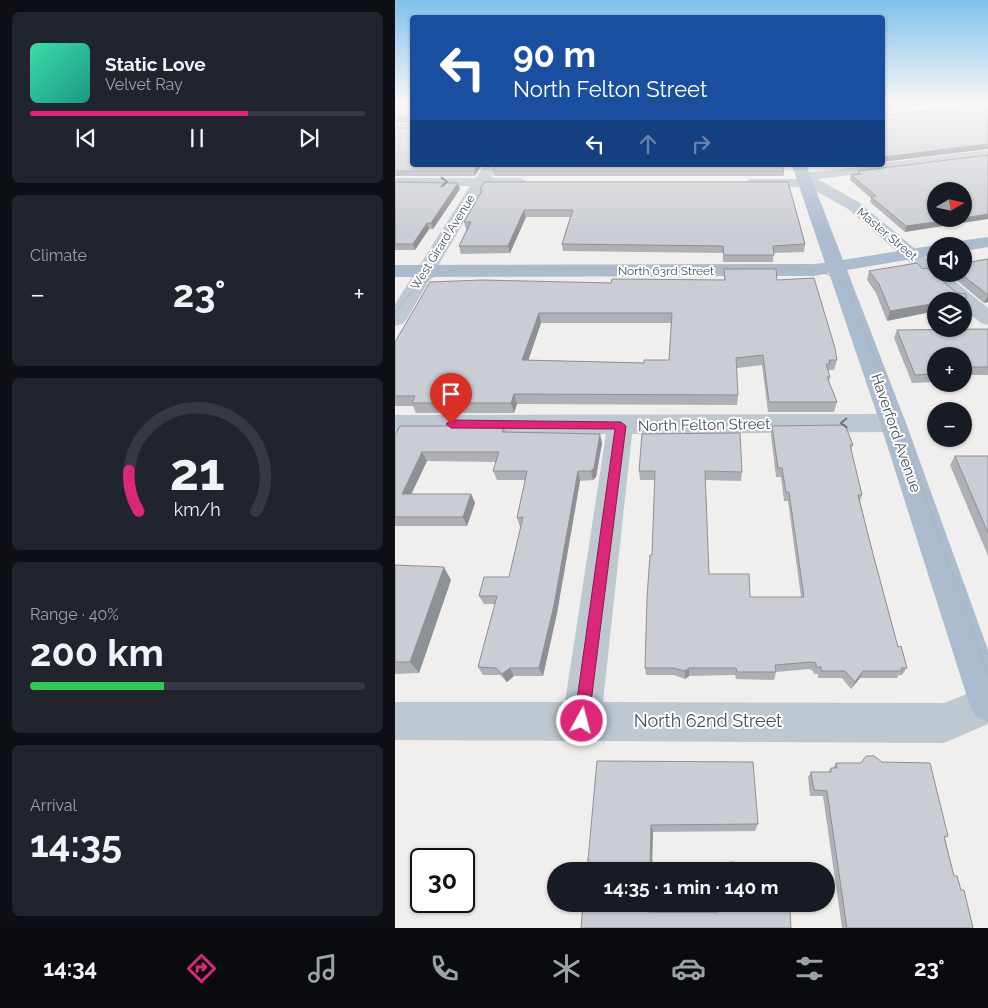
<!DOCTYPE html>
<meta charset="utf-8">
<style>
:root{--surface:#171b24;--page:#20242c;--text:#f1f3f6;--muted:#9ea1a6;--line:#363941;--accent:#db2777}
body{margin:0;font-family:Raleway,sans-serif;background:var(--page);color:var(--text);height:100vh;display:flex;flex-direction:column;font-size:19px;white-space:nowrap}
*{box-sizing:border-box;margin:0}
p{font-size:16px;color:var(--muted)}
.icon{flex:none;width:28px;height:28px;fill:none;stroke:currentColor;stroke-width:2;stroke-linecap:round;stroke-linejoin:round}
.map{position:relative;flex:1;overflow:hidden}
.sheet{display:flex;flex-direction:column;gap:12px;padding:12px;background:#0d0f14;width:395px}
.sheet>*{flex:none}
.guide{position:absolute;left:15px;top:15px;width:475px;height:152px;border-radius:5px;box-shadow:0 1px 4px #0004;background:#1a4fa0;color:#fff;overflow:hidden}
.needle{width:32px;rotate:81deg}
.buttons{position:absolute;left:532px;top:182px;display:grid;gap:10px}
.buttons a{display:grid;place-items:center;width:45px;height:45px;border-radius:50%;background:var(--surface);box-shadow:0 1px 4px #0004;font-size:25px}
.speed{position:absolute;left:15px;top:848px;display:flex;gap:10px;font-size:25px;font-weight:700;text-align:center}
.speed>*{display:grid;place-content:center;width:65px;height:65px;border-radius:50%;background:var(--surface);box-shadow:0 1px 4px #0004;line-height:1}
.speed .limit{border:2px solid #111;border-radius:8px;background:#fff;color:#111}
.pin{position:absolute;display:grid;place-items:center;width:42px;height:42px;color:#fff;margin:-51px -21px;border-radius:50% 50% 50% 0;rotate:-45deg;box-shadow:0 0 5px #0007}
.pin .icon{rotate:45deg}
.me{position:absolute;width:55px;margin:-28px;rotate:7deg;stroke-linejoin:round;filter:drop-shadow(0 0 4px #0008)}
.turn{display:flex;align-items:center;gap:18px;height:105px;padding:0 20px;font-size:22px}
.turn .icon{width:65px;height:65px;stroke-width:2.5}
.turn b{display:block;font-size:35px;line-height:42px}
.lanes{display:flex;align-items:center;height:48px;padding:0 20px;background:#0003;justify-content:center;gap:25px;direction:ltr}
.lanes .off{opacity:.35}
.big{font-size:38px;font-weight:700;line-height:1.1}
.sheet .widget{flex:1;display:flex;flex-direction:column;justify-content:center;gap:8px;min-width:0;padding:0 18px;border-radius:8px;background:var(--page)}
.sheet .dial{align-items:center;gap:0}
.dial svg{height:130px;overflow:visible;fill:none;stroke:var(--line);stroke-width:7;stroke-linecap:round;text-anchor:middle}
.dial text{fill:var(--text);stroke:none}
.song{display:flex;align-items:center;gap:15px}
.cover{width:60px;height:60px;border-radius:8px;background:linear-gradient(135deg,hsl(160 70% 55%),hsl(170 70% 35%))}
.played{height:5px;border-radius:2px;background:linear-gradient(90deg,var(--accent) 65%,var(--line) 65%)}
.keys{display:flex;justify-content:space-around;direction:ltr}
.heat{display:flex;justify-content:space-between;align-items:center;font-size:28px;direction:ltr}
.charge{height:8px;border-radius:4px;background:linear-gradient(90deg,#34c759 40%,var(--line) 0)}
.trip{position:absolute;left:152px;top:862px;width:288px;height:50px;border-radius:25px;background:var(--surface);box-shadow:0 1px 4px #0004;font-weight:700;line-height:50px;text-align:center}
.tabs{display:flex;height:80px;justify-content:space-around;align-items:center;background:#090b0e;color:var(--muted)}
.tabs .icon{width:35px;height:35px}
.tabs .selected{color:var(--accent)}
.tabs b{font-size:22px;color:var(--text)}
main{display:flex;flex:1;min-height:0}
.map>svg:first-child{display:block}
.lines{fill:none;stroke-linecap:round;stroke-linejoin:round}
.minor{fill:#bec8d1;fill-rule:evenodd}
.major{fill:#acbccf;fill-rule:evenodd}
.tram{stroke:#b0b3b9;stroke-width:1}
.wall{fill:#aeb0b5;fill-rule:evenodd}
.shaded-wall{fill:#8d9094}
.building{fill:#cacdd3;stroke:#8d9094;fill-rule:evenodd}
.oneway{stroke:#697480}
.route{fill:#db2777;stroke:#8e194d}
.labels{text-anchor:middle;stroke-width:4;stroke-linejoin:round;paint-order:stroke}
.far-street-label{font-size:12px;fill:#45505d;stroke:#fff}
.street-label{font-size:15px;fill:#45505d;stroke:#fff}
.near-street-label{font-size:18px;fill:#45505d;stroke:#fff}
</style>
<main>
<section class="sheet">
<div class="widget">
<div class="song"><i class="cover"></i><div><b>Static Love</b><p>Velvet Ray</p></div></div>
<div class="played"></div>
<div class="keys"><svg class="icon" aria-label="previous" viewBox="0 0 24 24"><path d="M18 5L8 12l10 7zM5 5v14"/></svg><svg class="icon" aria-label="pause" viewBox="0 0 24 24"><path d="M8 5v14M16 5v14"/></svg><svg class="icon" aria-label="next" viewBox="0 0 24 24"><path d="M6 5l10 7-10 7zM19 5v14"/></svg></div>
</div>
<div class="widget"><p>Climate</p>
<div class="heat"><a>−</a><b class="big">23°</b><a>+</a></div>
</div>
<div class="widget dial"><svg viewBox="0 0 100 80">
<path d="M14 69A42 42 0 1 1 86 69"/>
<path d="M14 69A42 42 0 0 1 8 44" stroke="#db2777"/>
<text x="50" y="56" font-size="32" font-weight="700">21</text>
<text x="50" y="72" font-size="11">km/h</text>
</svg></div>
<div class="widget"><p>Range · 40%</p><b class="big">200 km</b><div class="charge"></div></div>
<div class="widget"><p>Arrival</p><b class="big">14:35</b></div>
</section>
<div class="map">
<svg width="593" height="928" viewBox="0 0 593 928">
<rect width="100%" height="100%" fill="#f1eeee"/>
<g class="lines">
<g class="minor">
<rect x="0" y="124" width="18" height="8"/>
<path d="M593 150V158L423 179 465 203 541 266V274H551L593 308V325L586 323 569 309V301H560L453 209 414 187H356L349 183 356 179H402L403 174 408 173 488 165V163Z"/>
<path d="M93 166 100 170 96 178H126L133 182 126 186H90L11 320 7 324 0 326V304L75 186H0V178H81L88 167Z"/>
<path d="M498 414 507 417 511 423 507 429 498 432 237 434 208 702 549 703 593 686V724L549 743 0 740V702H170L211 434 0 433V415Z"/>
</g>
<g class="major">
<path d="M397 165H411L448 260 541 245 547 246H541V255L452 270 511 423 593 650V722L580 716 574 703 485 423 434 273 419 276 0 277V265L419 264 430 263Z"/>
<path d="M593 237V247L569 251V246H554L557 242Z"/>
</g>
<path class="tram" d="M0 313C17 288 33 275 63 269L398 268C421 270 438 272 454 290L504 422 593 676"/>
</g>
<g class="wall">
<rect x="0" y="103" width="18" height="20"/>
<path d="M0 128 86 166 80 176H0Z"/>
<path d="M593 155 510 232 475 202 476 198 455 180 456 175 462 174 463 171Z"/>
<path d="M94 165H387L389 171V176H99L98 171 99 168Z"/>
<path d="M0 182 63 183 65 189 38 229H34L20 250H0Z"/>
<path d="M85 190 410 244 409 252 378 253V262H328V253L168 251 167 244 175 217H131L115 253 66 254 64 246 72 229H71L69 222 86 193Z"/>
<path d="M593 259V302L589 303 554 274H569Z"/>
<path d="M522 263 492 321 481 293 472 280 474 271Z"/>
<path d="M329 269 382 280 442 360 439 370H434L433 373 435 377 434 382 442 402 439 412H373L367 365 342 368 343 395 342 405 122 404 119 413H21L18 406H0V342L216 283 329 280ZM146 323H276L274 360 249 363 133 360Z"/>
<path d="M593 329V375H569V356H541V382L517 383 499 338 502 330Z"/>
<path d="M109 426 111 432 207 443 201 477 198 480 185 481 162 613 148 676H119L112 682 105 675H88L83 667 100 604H89L84 596 114 577 126 527H125L122 518 130 480H102L98 471 101 462 32 461 16 494H76L80 503 72 526H0V435Z"/>
<path d="M377 426 458 445 456 451 467 495 465 501 478 554 503 647 512 668 507 675H504L502 678H465L456 689 447 678H423V674H419L418 671 414 669 381 672 379 680 341 679 340 675 294 676 290 679 279 675H251L250 668 257 555 260 480H245L244 471 347 472 346 481 310 480 314 574 355 597H406L393 501H389L386 477H381L376 435Z"/>
<path d="M560 456H593V556L555 465Z"/>
<path d="M0 565 56 580 24 673 0 674Z"/>
<path d="M202 761 363 824 360 831 258 832Z"/>
<path d="M441 763 553 836 550 838 559 876 578 928H447L428 796H415L413 777 416 772H433L436 768H438Z"/>
</g>
<g class="shaded-wall">
<path d="M505 103H550L488 109 489 105Z"/>
<path d="M593 144V149L488 162V157Z"/>
<path d="M82 165H90L86 166 80 176 79 171Z"/>
<path d="M450 165H465L450 167Z"/>
<path d="M63 183 65 189 38 229 36 223Z"/>
<path d="M129 210 131 217 115 253 113 246Z"/>
<path d="M593 214V219L510 232 511 226 560 219H569V218Z"/>
<path d="M32 223 34 229 20 250 18 244Z"/>
<path d="M593 294V302L589 303 593 295Z"/>
<path d="M571 298 569 303V301H551Z"/>
<path d="M541 303V311L492 321 495 311Z"/>
<path d="M144 313 146 323 130 370 127 360Z"/>
<path d="M119 394 122 404 119 413 116 403Z"/>
<path d="M205 434 207 443 201 477 198 480 196 471Z"/>
<path d="M27 452 32 461 12 503 7 494Z"/>
<path d="M183 471 185 481 162 613 148 676 144 668Z"/>
<path d="M76 494 80 503 72 526 68 517Z"/>
<path d="M49 567 56 580 24 673 15 662Z"/>
<path d="M115 668 119 676 112 682 107 674Z"/>
<path d="M294 668V676L290 679V671Z"/>
<path d="M468 671 465 678 456 689 460 682Z"/>
<path d="M256 825 258 832 257 871H255Z"/>
<path d="M255 904H256V916L254 912Z"/>
</g>
<g class="building">
<rect x="0" y="103" width="18" height="15"/>
<path d="M488 103H505L489 105 488 111Z"/>
<path d="M593 104V144L488 157V114L489 115Z"/>
<path d="M0 128H18V165H82L79 171H0Z"/>
<path d="M593 155V214L569 218V191H541V219H560L511 226 476 197 481 196 456 175 466 174 463 171Z"/>
<path d="M100 165H387L389 171H98Z"/>
<path d="M0 182 63 183 36 223H32L18 244H0Z"/>
<path d="M89 182H393L410 244 378 246 379 255H329L328 246 167 244 178 210H129L113 246H64L76 222H69L87 191 85 190Z"/>
<path d="M593 259V295L566 274H569V263Z"/>
<path d="M522 263 528 269 532 268 562 293 571 294V298L551 301H541V303L495 311 484 284 474 271Z"/>
<path d="M329 269H381L382 280 419 278 440 348 442 360H434L435 364H431L435 377H432L442 402H374L368 355 341 358 343 395 119 394 116 403H17L20 396H0V342L35 282 87 280 216 283 217 279 330 280ZM144 313H277L274 360H249V363L127 360Z"/>
<path d="M593 329V367H569V356H541V374L520 375 502 330Z"/>
<path d="M450 425 458 445H455L467 495H463L478 554 503 647 506 646 512 668H506L507 671H468L460 682 450 671H426V667H421V663L416 662 380 665 381 672H342L341 668H294L290 671 278 668H250L252 598 255 555H257L260 471H244L247 434 345 433 347 472 310 471 314 574H354L355 597H409L394 492H391L387 468H383L377 426Z"/>
<path d="M5 426H109L107 432 205 434 199 468 196 471H183L159 605 144 668H115L107 674 101 668 83 667 102 596H84L89 577H114L128 517 122 518 132 471H98L104 452H27L7 494H76L68 517H0V435Z"/>
<path d="M560 456H593V533Z"/>
<path d="M0 565 49 567 15 662H0Z"/>
<path d="M471 756H479L487 762 535 763 553 836 549 837 559 876H562L566 890H569L578 928H452L432 791 419 790 416 772H436V768H442L441 763H466Z"/>
<path d="M202 761 358 762 363 824 256 825 255 871H192Z"/>
<path d="M339 862 340 871H323L322 863Z"/>
<path d="M188 904H255L254 912H323V904H341L342 911H395L396 928H186Z"/>
</g>
<defs><path id="oneway-chevron" d="M-2-3.5L2.5 0L-2 3.5" fill="none" stroke-width="1.6" stroke-linecap="round" stroke-linejoin="round" transform="scale(1.25)"/></defs>
<g class="oneway">
<use href="#oneway-chevron" transform="translate(49 182)"/>
<use href="#oneway-chevron" transform="translate(449 423) rotate(179)"/>
</g>
<linearGradient id="sky" x2="0" y2="1"><stop stop-color="#80c1ec"/><stop offset="0.44" stop-color="#f9f7f7"/><stop offset="1" stop-color="#f9f7f7" stop-opacity="0"/></linearGradient>
<rect width="593" height="233" fill="url(#sky)"/>
<path class="route" d="M56 420 226 422 231 426 193 726 187 729 182 726 179 721 220 429 56 428 51 424Z"/>
<g class="labels">
<g class="far-street-label">
<text transform="translate(492 234) rotate(40)" y="4">Master Street</text>
<text transform="translate(48 242) rotate(-58)" y="4">West Girard Avenue</text>
<text x="271" y="275">North 63rd Street</text>
</g>
<g class="street-label">
<text transform="translate(309 425) rotate(-1)" y="5">North Felton Street</text>
<text transform="translate(501 433) rotate(71)" y="5">Haverford Avenue</text>
</g>
<g class="near-street-label">
<text x="313" y="727">North 62nd Street</text>
</g>
</g>
</svg>
<div class="buttons">
<a><svg class="needle" viewBox="-14 -14 28 28"><path d="M0-13l5 13h-10z" fill="#e53935"/><path d="M0 13l5-13h-10z" fill="#9ea1a6"/></svg></a>
<a><svg class="icon" aria-label="sound" viewBox="0 0 24 24"><path d="M4 9h4l5-4v14l-5-4H4zM17 9q2 3 0 6"/></svg></a>
<a><svg class="icon" aria-label="layers" viewBox="0 0 24 24"><path d="M12 4l9 5-9 5-9-5zM3 14l9 5 9-5"/></svg></a>
<a>+</a>
<a>−</a>
</div>
<div class="speed"><div class="limit">30</div></div>
<div class="pin" style="left:56px;top:424px;background:#d93025"><svg class="icon" aria-label="arrive" viewBox="0 0 24 24"><path d="M6 21V4h12l-3 4 3 4H6"/></svg></div>
<svg class="me" style="left:187px;top:721px" viewBox="-20 -20 40 40"><circle r="17" fill="#db2777" stroke="#fff" stroke-width="3"/><path d="M0-11L8 9 0 5-8 9z" fill="#fff"/></svg>
<div class="trip">14:35 · 1 min · 140 m</div>
<div class="guide">
<div class="turn"><svg class="icon" aria-label="left" viewBox="0 0 24 24"><path d="M17 20v-9H6M10 6l-5 5 5 5"/></svg><div><b>90 m</b>North Felton Street</div></div>
<div class="lanes"><svg class="icon" aria-label="left" viewBox="0 0 24 24"><path d="M17 20v-9H6M10 6l-5 5 5 5"/></svg><svg class="icon off" aria-label="ahead" viewBox="0 0 24 24"><path d="M12 20V5M6 11l6-6 6 6"/></svg><svg class="icon off" aria-label="right" viewBox="0 0 24 24"><path d="M7 20v-9h11M14 6l5 5-5 5"/></svg></div>
</div>
</div>
</main>
<nav class="tabs">
<b>14:34</b>
<svg class="icon selected" aria-label="directions" viewBox="0 0 24 24"><path d="M12 3l9 9-9 9-9-9zM9 14v-3h6M13 9l2 2-2 2"/></svg>
<svg class="icon" aria-label="music" viewBox="0 0 24 24"><path d="M9 18V5l10-2v13"/><circle cx="6" cy="18" r="3"/><circle cx="16" cy="16" r="3"/></svg>
<svg class="icon" aria-label="phone" viewBox="0 0 24 24"><path d="M5 4h4l2 5-3 2q2 4 5 5l2-3 5 2v4C11 20 4 13 5 4z"/></svg>
<svg class="icon" aria-label="climate" viewBox="0 0 24 24"><path d="M12 3v18M4 7l16 10M4 17L20 7"/></svg>
<svg class="icon" aria-label="car" viewBox="0 0 24 24"><path d="M5 17H2v-5l4-1 3-4h7l3 4 3 1v5h-3M9 17h6M6 11h13"/><circle cx="7" cy="17" r="2"/><circle cx="17" cy="17" r="2"/></svg>
<svg class="icon" aria-label="filters" viewBox="0 0 24 24"><path d="M4 7h16M4 17h16"/><circle cx="9" cy="7" r="2"/><circle cx="15" cy="17" r="2"/></svg>
<b>23°</b>
</nav>
